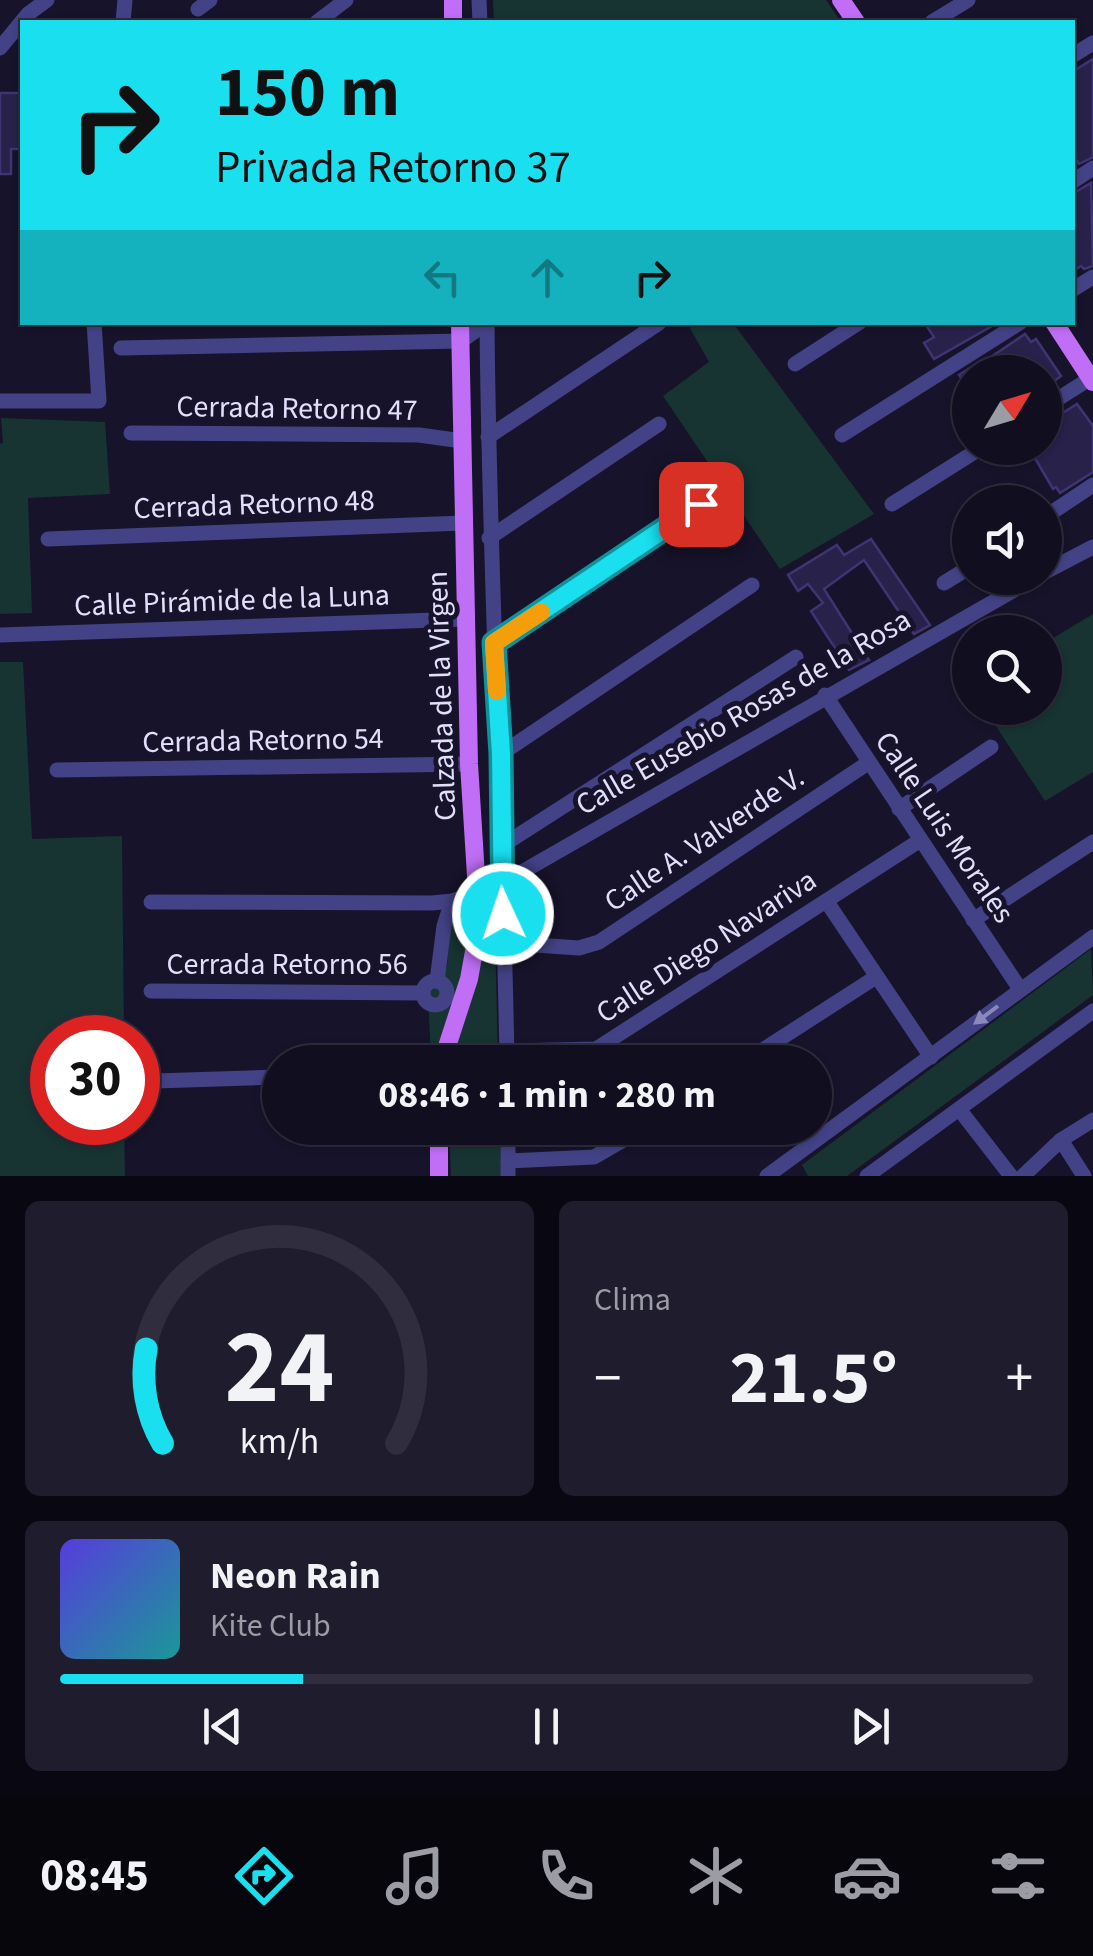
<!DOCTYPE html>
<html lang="es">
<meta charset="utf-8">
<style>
:root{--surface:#110e20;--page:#1e1c2d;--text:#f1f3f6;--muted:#9c9ca5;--line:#302e3e;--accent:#19dfef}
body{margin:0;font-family:"Source Sans 3",sans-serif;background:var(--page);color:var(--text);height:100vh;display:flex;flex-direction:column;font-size:38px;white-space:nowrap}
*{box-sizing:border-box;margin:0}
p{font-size:32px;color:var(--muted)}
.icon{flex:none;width:55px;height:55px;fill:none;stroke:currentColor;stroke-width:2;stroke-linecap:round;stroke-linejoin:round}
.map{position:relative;height:1176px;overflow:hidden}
.panel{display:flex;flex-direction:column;gap:25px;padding:25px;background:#090812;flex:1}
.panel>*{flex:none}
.banner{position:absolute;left:20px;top:20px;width:1055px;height:305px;border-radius:0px;box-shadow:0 2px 8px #0004,0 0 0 2px var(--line);background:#19dfef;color:#111;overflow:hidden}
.needle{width:65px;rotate:52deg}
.tools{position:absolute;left:952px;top:355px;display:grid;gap:20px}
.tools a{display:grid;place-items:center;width:110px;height:110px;border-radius:50%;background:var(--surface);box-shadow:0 2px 8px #0004,0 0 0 2px var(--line);font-size:50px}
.speed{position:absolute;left:30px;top:1015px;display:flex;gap:20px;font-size:50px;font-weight:700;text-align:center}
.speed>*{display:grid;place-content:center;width:130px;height:130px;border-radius:50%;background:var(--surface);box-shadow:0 2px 8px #0004,0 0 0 2px var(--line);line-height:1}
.speed .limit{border:15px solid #d22;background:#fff;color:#111}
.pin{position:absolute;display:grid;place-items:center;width:85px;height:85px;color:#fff;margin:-42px;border-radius:20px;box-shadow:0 5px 15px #0006}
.me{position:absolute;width:110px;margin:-55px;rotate:357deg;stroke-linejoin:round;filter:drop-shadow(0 0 8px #0008)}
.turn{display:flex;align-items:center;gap:35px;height:210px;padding:0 30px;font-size:45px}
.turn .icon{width:130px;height:130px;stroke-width:2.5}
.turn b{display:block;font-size:70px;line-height:85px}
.lanes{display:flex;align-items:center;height:95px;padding:0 30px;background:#0003;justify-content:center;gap:50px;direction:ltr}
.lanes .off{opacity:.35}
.big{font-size:75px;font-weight:700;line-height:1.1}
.panel .widget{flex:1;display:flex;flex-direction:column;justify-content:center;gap:15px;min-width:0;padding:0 35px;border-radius:15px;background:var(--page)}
.panel .dial{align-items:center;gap:0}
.dial svg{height:260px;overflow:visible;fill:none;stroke:var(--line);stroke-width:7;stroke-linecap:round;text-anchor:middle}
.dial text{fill:var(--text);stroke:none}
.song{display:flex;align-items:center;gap:30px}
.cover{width:120px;height:120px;border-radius:15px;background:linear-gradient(135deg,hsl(250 70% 55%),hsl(180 70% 35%))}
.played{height:10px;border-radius:5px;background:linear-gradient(90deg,var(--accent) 25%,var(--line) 25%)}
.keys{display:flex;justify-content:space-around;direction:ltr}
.heat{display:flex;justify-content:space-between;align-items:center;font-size:55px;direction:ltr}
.panel .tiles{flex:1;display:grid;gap:25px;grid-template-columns:1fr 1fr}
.widget:last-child{grid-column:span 2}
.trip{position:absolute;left:262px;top:1045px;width:570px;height:100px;border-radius:50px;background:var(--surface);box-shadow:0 2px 8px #0004,0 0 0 2px var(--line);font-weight:700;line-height:100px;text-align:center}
.menu{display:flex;height:160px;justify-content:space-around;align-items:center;background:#07060d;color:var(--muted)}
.menu .icon{width:70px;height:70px}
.menu .on{color:var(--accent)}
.menu b{font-size:45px;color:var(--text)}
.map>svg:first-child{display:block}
.green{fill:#173432}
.building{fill:#28214a;stroke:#3f3474;stroke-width:2.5}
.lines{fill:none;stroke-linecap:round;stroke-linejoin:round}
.minor{stroke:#434286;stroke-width:15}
.major{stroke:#bf6ef5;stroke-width:18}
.oneway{fill:#8b89bc}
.route-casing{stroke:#10919b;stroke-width:25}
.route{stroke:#19dfef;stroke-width:18}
.slow{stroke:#f59e0b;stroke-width:18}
.labels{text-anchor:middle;stroke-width:10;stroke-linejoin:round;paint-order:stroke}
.street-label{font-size:30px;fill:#e2dffd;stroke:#17132a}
</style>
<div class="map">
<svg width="1093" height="1176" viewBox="0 0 1093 1176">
<rect width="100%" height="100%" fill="#17132a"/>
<g class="green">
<path d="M493 0H826L841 22H494Z"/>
<path d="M687 323H733L874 514 780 569 663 396 709 362Z"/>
<path d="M1 418 105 422 110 494 28 498 32 613 0 614V444L3 443Z"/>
<path d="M1093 614V772L1045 801 984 708H1045V643Z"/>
<path d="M0 662H23L32 839 122 836 124 1037 52 1038V1122L124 1123 125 1176H0Z"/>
<path d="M494 888 498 1062H451L486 946 485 889Z"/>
<path d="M473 897 466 961 435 1060 431 1061 428 993 447 966 450 930 463 899Z"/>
<path d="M1091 949 1093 995 847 1176H808L802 1165Z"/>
<path d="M449 1128H500L501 1176H451Z"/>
</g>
<g class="building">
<path d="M1093 59V157L1079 164 1072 153V72Z"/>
<path d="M0 93H22V149H11V174H0Z"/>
<path d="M1091 183 1093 266 1084 269 1081 266 1072 272V194Z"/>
<path d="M924 322H999L934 359 924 343 934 337Z"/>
<path d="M1025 334 1031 342 1036 339 1061 376 1045 388V372H970V392L959 375 970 368V371Z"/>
<path d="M1077 404 1093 426V472L1060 493 1056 487 1053 489 1029 448H1045V424Z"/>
<path d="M871 539 930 625 914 634 864 560 824 589 869 660 849 670 811 611 823 603 808 584 798 591 788 575 837 545 844 555Z"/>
</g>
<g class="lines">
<g class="minor">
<path d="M479 0 480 22"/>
<path d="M198 9 210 0"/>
<path d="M123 22 125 0"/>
<path d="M317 22 346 0"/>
<path d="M932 22 968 0"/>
<path d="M0 48 28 14 47 0"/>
<path d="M1072 56 1093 43"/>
<path d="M1072 182 1093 168"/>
<path d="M1072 290 1093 277"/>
<path d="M487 322C489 569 503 816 507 1062"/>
<path d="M121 348 461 341 488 322"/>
<path d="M795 364 860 322"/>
<path d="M0 401H99L94 322"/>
<path d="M1045 407 1091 378"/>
<path d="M131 433 419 435 462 441"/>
<path d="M842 435 1021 322"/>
<path d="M488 437 659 323"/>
<path d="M892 504 981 448"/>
<path d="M1045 517 1093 485"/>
<path d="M489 538 659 424"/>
<path d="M48 539 463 523"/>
<path d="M1045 572 1093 547"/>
<path d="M944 583 970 567"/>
<path d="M0 635 465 619"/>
<path d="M494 643 701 504"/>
<path d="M825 695 1020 989"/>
<path d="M501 754 752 585"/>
<path d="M57 770 469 764"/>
<path d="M899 809 991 747"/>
<path d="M500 847 796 657"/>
<path d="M151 902 432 903 452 901 501 884 1035 578"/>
<path d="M827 902 931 1057"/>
<path d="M973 920 1093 842"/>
<path d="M506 943 579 948 599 942 868 763"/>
<path d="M437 981 444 926 452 901"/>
<circle cx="435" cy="993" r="12"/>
<path d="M151 991 423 993"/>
<path d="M507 1051 596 1049 919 841"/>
<path d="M744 1062 876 977"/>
<path d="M155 1081 280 1077"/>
<path d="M959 1109 1011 1176"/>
<path d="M508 1128V1176"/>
<path d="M1061 1140 1084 1176"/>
<path d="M508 1161 594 1157 644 1128"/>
<path d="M767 1176 1093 937"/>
<path d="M867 1176 1093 1011"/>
<path d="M1023 1176 1061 1140 1093 1120"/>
</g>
<g class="major">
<path d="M453 0V22"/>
<path d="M841 0 856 22"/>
<path d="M1054 322 1093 382"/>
<path d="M442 1062 469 979 479 924 469 764 460 322"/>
<path d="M439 1128V1176"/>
</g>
</g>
<defs><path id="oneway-solid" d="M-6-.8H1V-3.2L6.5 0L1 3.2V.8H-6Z" transform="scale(2.5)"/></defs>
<use class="oneway" href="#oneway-solid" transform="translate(986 1015) rotate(143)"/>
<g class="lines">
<defs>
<path id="route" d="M503 914 501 754 494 643 701 504"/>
</defs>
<use href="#route" class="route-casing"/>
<use href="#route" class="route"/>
<path class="slow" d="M497 691 494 643 541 612"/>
</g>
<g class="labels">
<g class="street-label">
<text transform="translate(297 408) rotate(1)" y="10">Cerrada Retorno 47</text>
<text transform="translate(254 504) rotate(-2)" y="10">Cerrada Retorno 48</text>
<text transform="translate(232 600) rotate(-2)" y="10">Calle Pirámide de la Luna</text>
<text transform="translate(441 696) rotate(-92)" y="10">Calzada de la Virgen</text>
<text transform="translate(743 712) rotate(-30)" y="10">Calle Eusebio Rosas de la Rosa</text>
<text transform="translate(263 740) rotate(-1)" y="10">Cerrada Retorno 54</text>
<text transform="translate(945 827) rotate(56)" y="10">Calle Luis Morales</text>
<text transform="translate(704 839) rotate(-34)" y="10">Calle A. Valverde V.</text>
<text transform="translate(706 946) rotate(-33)" y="10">Calle Diego Navariva</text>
<text x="287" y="974">Cerrada Retorno 56</text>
</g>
</g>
</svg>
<div class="tools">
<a><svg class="needle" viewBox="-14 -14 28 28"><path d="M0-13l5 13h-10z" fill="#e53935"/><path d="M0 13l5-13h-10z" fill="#9c9ca5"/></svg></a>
<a><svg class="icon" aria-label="sound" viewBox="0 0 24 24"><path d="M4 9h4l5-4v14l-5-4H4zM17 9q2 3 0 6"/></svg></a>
<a><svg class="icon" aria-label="search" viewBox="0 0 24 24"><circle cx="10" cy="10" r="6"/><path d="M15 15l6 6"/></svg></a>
</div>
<div class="speed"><div class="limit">30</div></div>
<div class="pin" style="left:701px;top:504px;background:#d93025"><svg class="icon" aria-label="arrive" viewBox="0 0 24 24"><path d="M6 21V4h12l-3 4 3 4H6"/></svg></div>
<svg class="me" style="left:503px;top:914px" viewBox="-20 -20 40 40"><circle r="17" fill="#19dfef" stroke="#fff" stroke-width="3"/><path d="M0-11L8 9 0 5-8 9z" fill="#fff"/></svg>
<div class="trip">08:46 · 1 min · 280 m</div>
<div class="banner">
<div class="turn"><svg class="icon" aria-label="right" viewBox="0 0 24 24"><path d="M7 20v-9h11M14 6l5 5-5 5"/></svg><div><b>150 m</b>Privada Retorno 37</div></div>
<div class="lanes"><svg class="icon off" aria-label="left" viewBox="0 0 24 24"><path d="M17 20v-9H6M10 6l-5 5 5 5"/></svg><svg class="icon off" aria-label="ahead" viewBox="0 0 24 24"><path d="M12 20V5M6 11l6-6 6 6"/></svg><svg class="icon" aria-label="right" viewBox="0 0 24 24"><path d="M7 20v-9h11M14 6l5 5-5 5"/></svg></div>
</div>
</div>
<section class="panel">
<div class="tiles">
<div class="widget dial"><svg viewBox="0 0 100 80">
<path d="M14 69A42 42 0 1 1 86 69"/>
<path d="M14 69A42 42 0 0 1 9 40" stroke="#19dfef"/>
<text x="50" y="56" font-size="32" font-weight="700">24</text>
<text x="50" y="72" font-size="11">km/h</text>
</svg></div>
<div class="widget"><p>Clima</p>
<div class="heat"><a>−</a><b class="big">21.5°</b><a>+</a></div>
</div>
<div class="widget">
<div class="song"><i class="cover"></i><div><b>Neon Rain</b><p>Kite Club</p></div></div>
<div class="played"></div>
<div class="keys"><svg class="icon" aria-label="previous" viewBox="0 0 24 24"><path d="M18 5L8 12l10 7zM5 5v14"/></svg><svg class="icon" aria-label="pause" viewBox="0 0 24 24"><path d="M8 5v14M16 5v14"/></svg><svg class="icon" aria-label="next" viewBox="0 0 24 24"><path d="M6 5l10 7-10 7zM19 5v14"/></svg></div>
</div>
</div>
</section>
<nav class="menu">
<b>08:45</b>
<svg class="icon on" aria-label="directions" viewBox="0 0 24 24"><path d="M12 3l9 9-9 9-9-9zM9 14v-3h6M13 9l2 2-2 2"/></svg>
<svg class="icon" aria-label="music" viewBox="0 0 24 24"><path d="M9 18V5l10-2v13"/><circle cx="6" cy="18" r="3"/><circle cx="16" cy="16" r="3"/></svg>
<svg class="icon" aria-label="phone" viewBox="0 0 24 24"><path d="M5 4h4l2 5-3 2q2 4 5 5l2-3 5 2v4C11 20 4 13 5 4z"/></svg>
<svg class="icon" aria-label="climate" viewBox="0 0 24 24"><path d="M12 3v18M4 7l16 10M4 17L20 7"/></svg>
<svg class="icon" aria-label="car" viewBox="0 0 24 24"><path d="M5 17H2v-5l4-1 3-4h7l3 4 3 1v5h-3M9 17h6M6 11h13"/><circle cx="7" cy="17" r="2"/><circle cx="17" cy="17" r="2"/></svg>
<svg class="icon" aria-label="filters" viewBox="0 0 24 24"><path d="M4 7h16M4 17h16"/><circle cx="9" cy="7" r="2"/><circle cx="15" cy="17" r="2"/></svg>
</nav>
